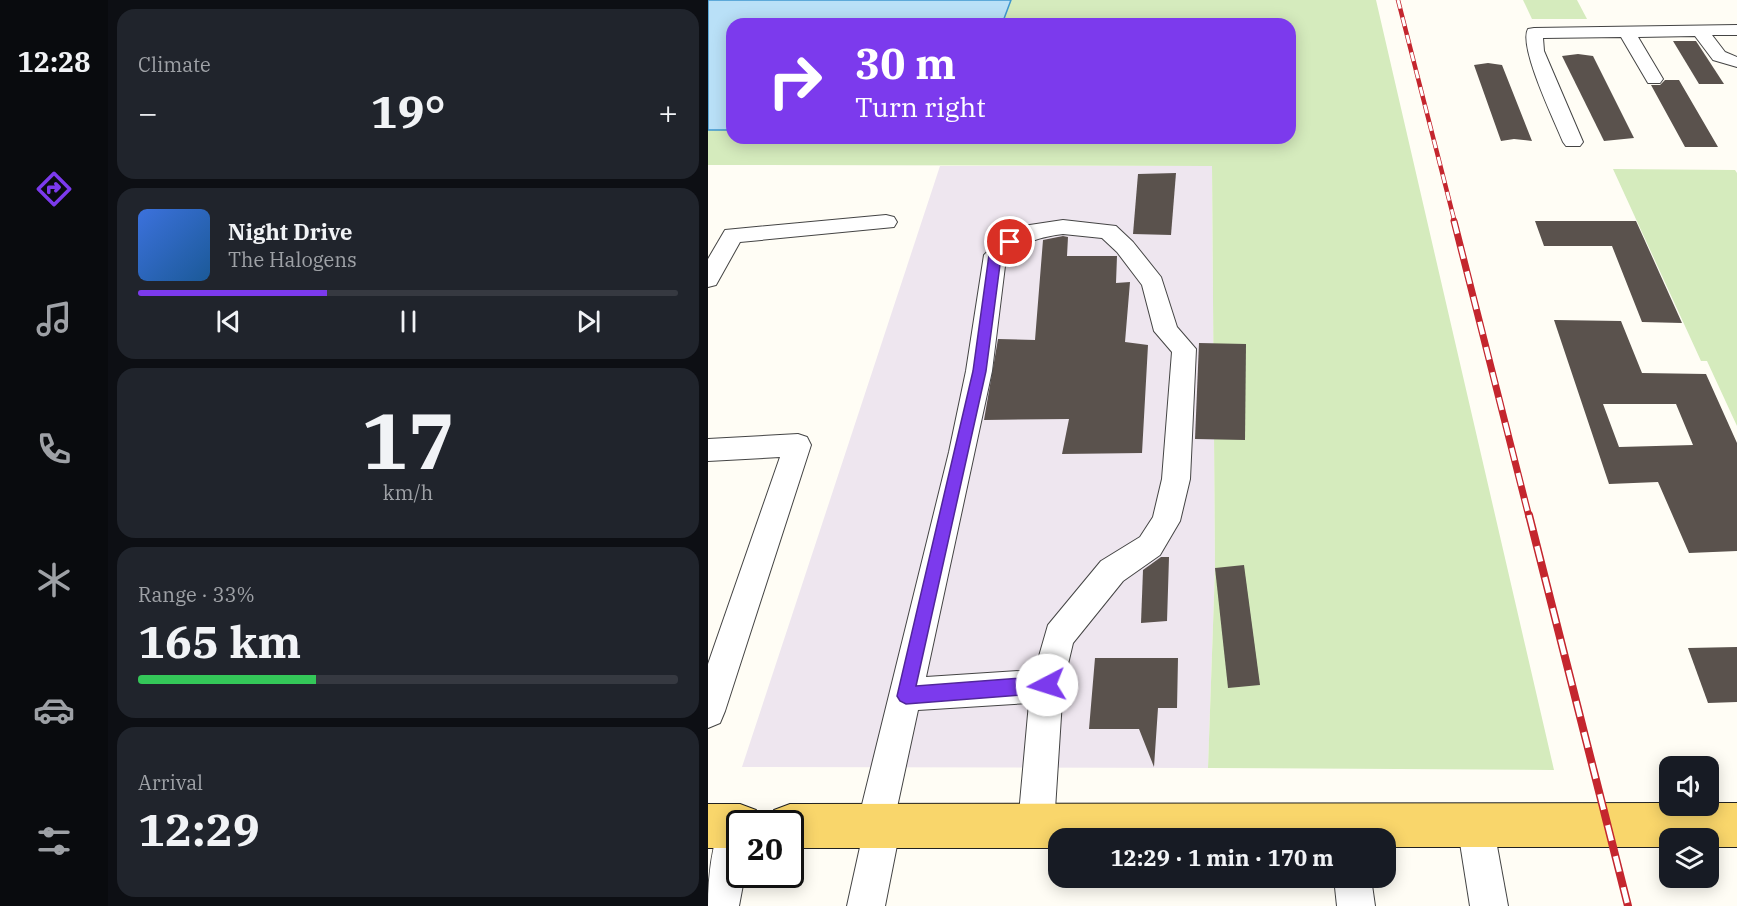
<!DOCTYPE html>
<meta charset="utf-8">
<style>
:root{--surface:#171b24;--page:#20242c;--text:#f1f3f6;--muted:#9ea1a6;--line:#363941;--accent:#7c3aed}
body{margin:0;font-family:"IBM Plex Serif",serif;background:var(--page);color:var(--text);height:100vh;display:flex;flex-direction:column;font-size:22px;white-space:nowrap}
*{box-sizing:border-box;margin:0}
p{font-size:20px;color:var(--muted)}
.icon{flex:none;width:33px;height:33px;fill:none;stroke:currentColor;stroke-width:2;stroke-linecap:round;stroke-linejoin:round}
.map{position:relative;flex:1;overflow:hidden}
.side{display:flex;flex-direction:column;gap:9px;padding:9px;background:#0d0f14;width:600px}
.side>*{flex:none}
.banner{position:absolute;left:18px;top:18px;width:570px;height:126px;border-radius:18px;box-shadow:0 3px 15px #0003;background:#7c3aed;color:#fff;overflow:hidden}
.tools{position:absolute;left:951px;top:756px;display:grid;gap:12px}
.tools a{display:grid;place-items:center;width:60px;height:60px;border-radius:12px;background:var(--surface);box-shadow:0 3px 15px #0003;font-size:30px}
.speed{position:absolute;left:18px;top:810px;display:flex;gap:12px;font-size:30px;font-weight:700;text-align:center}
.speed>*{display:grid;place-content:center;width:78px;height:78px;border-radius:50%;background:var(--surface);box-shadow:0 3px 15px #0003;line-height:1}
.speed .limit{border:3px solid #111;border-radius:9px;background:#fff;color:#111}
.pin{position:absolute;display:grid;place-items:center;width:51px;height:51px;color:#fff;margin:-26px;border:3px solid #fff;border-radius:50%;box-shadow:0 2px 6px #0007}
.me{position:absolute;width:66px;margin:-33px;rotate:265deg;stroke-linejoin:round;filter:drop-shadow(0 0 4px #0008)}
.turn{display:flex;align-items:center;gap:21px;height:126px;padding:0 30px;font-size:27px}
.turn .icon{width:78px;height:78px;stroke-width:2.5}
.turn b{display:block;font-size:42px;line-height:51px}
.big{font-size:45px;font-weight:700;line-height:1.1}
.side .widget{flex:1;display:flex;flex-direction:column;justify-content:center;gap:9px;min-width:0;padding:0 21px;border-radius:18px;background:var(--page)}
.side .dial{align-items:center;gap:0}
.dial b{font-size:78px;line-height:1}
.song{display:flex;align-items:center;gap:18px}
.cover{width:72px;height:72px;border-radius:9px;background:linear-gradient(135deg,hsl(220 70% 55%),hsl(210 70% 35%))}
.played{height:6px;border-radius:3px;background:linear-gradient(90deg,var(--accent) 35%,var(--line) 35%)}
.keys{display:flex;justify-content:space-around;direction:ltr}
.heat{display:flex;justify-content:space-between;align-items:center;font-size:33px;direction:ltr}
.charge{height:9px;border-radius:4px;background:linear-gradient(90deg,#34c759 33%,var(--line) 0)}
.trip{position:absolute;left:340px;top:828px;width:348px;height:60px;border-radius:18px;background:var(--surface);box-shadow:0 3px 15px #0003;font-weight:700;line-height:60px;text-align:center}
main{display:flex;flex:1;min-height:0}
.menu{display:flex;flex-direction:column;width:108px;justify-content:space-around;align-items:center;background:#090b0e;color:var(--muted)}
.menu .icon{width:42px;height:42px}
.menu .current{color:var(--accent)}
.menu b{font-size:27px;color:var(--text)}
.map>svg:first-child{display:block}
.industrial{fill:#eee6ef}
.green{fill:#d5ebbd;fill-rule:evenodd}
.water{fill:#b9e0f7;stroke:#3f96cf;stroke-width:1.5}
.building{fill:#5a524d;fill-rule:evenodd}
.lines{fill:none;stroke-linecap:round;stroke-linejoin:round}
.minor-casing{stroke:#444;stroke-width:2}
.major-casing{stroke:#222;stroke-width:2}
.minor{fill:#fff;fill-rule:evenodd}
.major{fill:#f9d66b;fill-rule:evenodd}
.rail-far2-casing{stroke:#c4262e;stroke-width:4.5}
.rail-far1-casing{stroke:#c4262e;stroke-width:7}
.rail-casing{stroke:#c4262e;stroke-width:8}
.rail-far2{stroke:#fff;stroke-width:3;stroke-dasharray:9;stroke-linecap:butt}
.rail-far1{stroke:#fff;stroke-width:4.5;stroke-dasharray:13;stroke-linecap:butt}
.rail{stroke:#fff;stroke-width:5;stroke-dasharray:16;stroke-linecap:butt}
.route{fill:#7c3aed;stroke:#51269a;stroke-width:1.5}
</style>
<main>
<nav class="menu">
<b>12:28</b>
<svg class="icon current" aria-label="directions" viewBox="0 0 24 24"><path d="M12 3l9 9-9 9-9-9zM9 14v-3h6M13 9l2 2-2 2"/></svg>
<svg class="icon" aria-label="music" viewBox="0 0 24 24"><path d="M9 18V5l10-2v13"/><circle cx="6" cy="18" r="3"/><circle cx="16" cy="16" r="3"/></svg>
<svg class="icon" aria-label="phone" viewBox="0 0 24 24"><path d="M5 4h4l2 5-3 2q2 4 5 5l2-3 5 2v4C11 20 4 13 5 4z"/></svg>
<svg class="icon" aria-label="climate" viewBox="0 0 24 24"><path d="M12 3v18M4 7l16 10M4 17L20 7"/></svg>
<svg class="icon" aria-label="car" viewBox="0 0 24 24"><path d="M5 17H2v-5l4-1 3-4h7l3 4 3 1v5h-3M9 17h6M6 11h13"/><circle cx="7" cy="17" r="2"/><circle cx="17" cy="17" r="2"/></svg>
<svg class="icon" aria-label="filters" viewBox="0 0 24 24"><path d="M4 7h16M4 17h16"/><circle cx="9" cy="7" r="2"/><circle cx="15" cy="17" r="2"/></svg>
</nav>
<section class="side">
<div class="widget"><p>Climate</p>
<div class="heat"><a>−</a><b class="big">19°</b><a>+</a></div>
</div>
<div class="widget">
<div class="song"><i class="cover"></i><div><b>Night Drive</b><p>The Halogens</p></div></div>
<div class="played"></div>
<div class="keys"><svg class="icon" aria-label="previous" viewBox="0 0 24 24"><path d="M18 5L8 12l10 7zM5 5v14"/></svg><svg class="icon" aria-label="pause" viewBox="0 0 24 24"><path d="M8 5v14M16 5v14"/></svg><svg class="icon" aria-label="next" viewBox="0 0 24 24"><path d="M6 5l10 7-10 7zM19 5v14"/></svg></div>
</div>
<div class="widget dial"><b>17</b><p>km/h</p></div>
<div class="widget"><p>Range · 33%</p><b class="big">165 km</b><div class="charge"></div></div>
<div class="widget"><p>Arrival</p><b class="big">12:29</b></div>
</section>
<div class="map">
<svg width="1029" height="906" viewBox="0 0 1029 906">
<rect width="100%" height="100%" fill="#fffdf5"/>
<path class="industrial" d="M232 166H504L507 568 500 768 34 767Z"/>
<g class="green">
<path d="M0 0H668L846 770 500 768 507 568 504 166 0 165ZM24 24H582V138H24Z"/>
<path d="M815 0H869L879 19H824Z"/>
<path d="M905 169 1027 170 1029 173V426L999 361H993Z"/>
</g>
<path class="water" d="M0 0H303L294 24H24V130H0Z"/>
<g class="building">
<path d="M965 41H988L1016 84H991Z"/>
<path d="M870 54 885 56 926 138 896 141 854 56Z"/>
<path d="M780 63 794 65 824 141 806 139 793 141 766 65Z"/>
<path d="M957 80H971L1010 147H977L943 85H952Z"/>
<path d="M468 173 463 235 425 234 430 174Z"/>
<path d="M827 221H928L974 323 934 322 904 246H836Z"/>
<path d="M355 236 360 237 359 256H409L408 283 422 282 417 342 440 345 434 453 354 454 361 419 276 420 290 339 327 340 335 240Z"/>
<path d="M846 320 913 321 934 373 998 374 1029 443V551L981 553 950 482 901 484ZM895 404H968L985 445 911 447Z"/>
<path d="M491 343 538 344 537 440 487 439Z"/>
<path d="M453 557H461L459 621 433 623 435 570Z"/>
<path d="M536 565 552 685 520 688 507 568Z"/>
<path d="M1029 647V702L1000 703 980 648Z"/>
<path d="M387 658H470L469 708H450L446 767 431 729H381Z"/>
</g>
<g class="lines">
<defs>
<g id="minor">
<path d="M1029 25V35H1004L1017 52 1029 57V67L1005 60 987 36 930 37 955 79 952 83H940L913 37 835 38 836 51 875 142 872 146H858L855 142C847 122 810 46 820 29L826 28Z"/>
<path d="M178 215 186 217 189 222 186 227 32 242 8 285 0 287V259L17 230Z"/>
<path d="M355 220 408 226 425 242 453 277 469 327 488 349 482 479 472 521 452 555 415 581 365 643 355 685 346 825 341 838 328 843 315 838 310 825 321 703 210 710 188 812 193 825 177 906H139L154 838 149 825 241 452 258 371 276 255 294 237 315 226ZM355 234 394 238 409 252 434 285 446 331 464 352 454 479 445 517 432 537 393 561 340 625 327 670 218 677 284 371 298 258C316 242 331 237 355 234Z"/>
<path d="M90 434 99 437 103 445 17 711 12 723 0 728V664L72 457 0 461V439Z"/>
<path d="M767 806 780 811 785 824 800 906H762L749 824 754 811Z"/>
<path d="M29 808 42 813 46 824H32V874H37L31 906H0C0 874 4 843 16 813Z"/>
<path d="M626 878H663L667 906H629Z"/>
</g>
<g id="major">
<path d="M962 803V806H1000V803H1029V847H1000V838H962V847H678V838H351V848H82V824H61L66 810 82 804Z"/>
<path d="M0 804H32L48 810 53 824H32V848H0Z"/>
</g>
</defs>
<use href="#minor" class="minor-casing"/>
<use href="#major" class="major-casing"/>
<use href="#minor" class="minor"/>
<use href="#major" class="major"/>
<defs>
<path id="rail-far2" d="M690 0 747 223"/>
<path id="rail-far1" d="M746 221 821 517"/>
<path id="rail" d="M821 515 920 906"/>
</defs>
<use href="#rail-far2" class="rail-far2-casing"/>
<use href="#rail-far1" class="rail-far1-casing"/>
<use href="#rail" class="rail-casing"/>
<use href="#rail-far2" class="rail-far2"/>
<use href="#rail-far1" class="rail-far1"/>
<use href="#rail" class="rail"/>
</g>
<path class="route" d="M302 238 308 242 293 257 278 371 208 686 339 676 344 679 347 685 344 690 339 693 198 704 192 701 189 696 265 371 281 255Z"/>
</svg>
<div class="tools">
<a><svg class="icon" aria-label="sound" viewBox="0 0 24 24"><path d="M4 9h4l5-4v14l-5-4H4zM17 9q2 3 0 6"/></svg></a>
<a><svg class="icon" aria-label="layers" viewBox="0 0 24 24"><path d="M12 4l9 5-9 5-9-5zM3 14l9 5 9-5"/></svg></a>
</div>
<div class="speed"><div class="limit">20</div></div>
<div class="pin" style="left:302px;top:242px;background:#d93025"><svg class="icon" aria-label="arrive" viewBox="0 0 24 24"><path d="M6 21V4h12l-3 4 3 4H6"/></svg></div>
<svg class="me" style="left:339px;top:685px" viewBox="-20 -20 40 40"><circle r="19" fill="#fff"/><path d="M0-13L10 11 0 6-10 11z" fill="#7c3aed"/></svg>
<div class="trip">12:29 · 1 min · 170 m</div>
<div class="banner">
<div class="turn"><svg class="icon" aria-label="right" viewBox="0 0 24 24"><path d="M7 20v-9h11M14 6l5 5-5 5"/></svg><div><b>30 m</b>Turn right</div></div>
</div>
</div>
</main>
